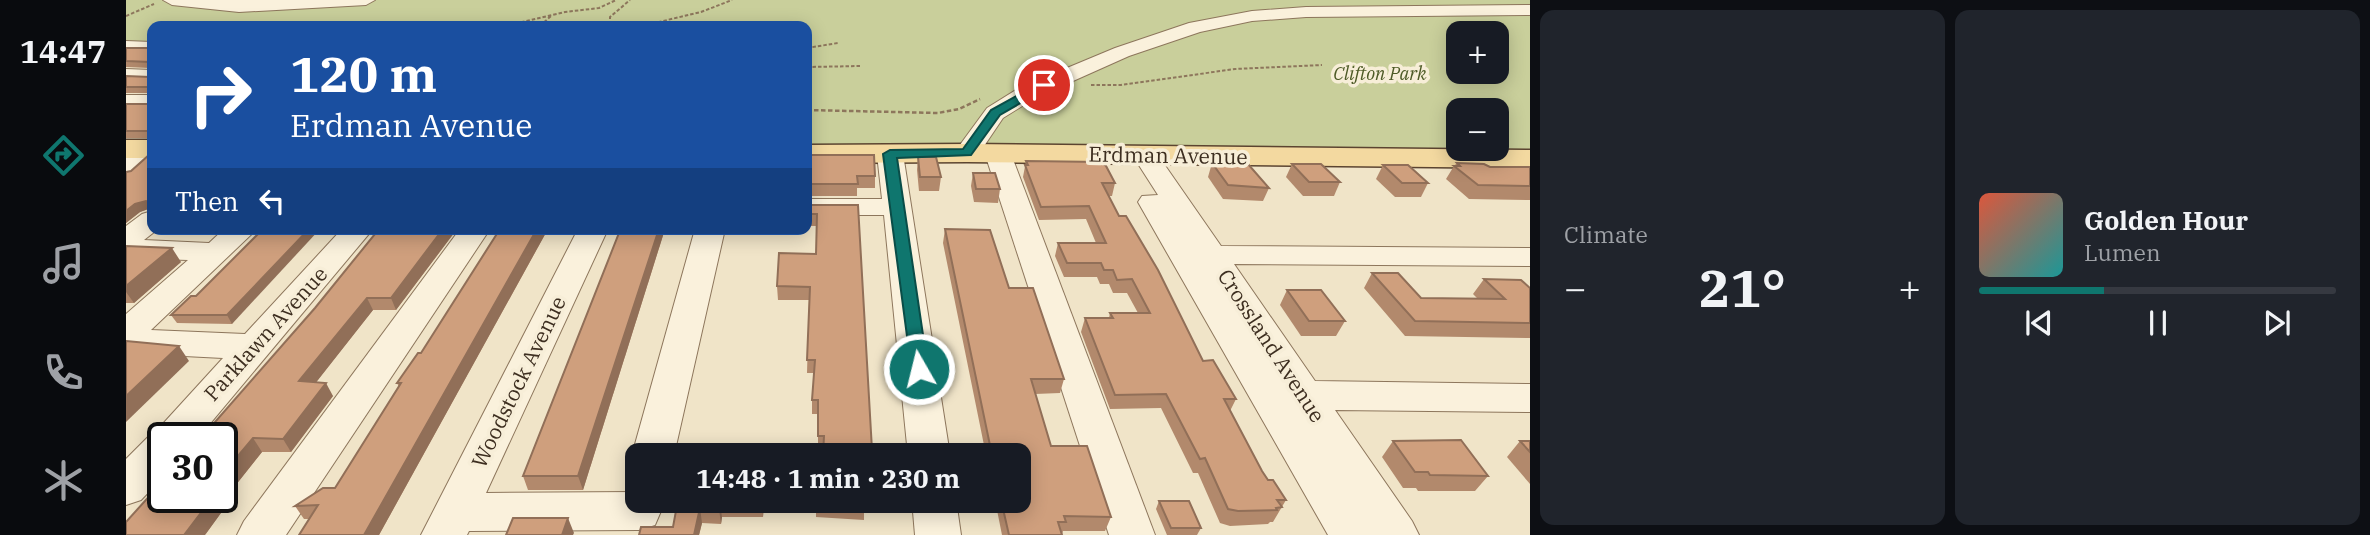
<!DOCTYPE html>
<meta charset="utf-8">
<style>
:root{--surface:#171b24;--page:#20242c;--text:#f1f3f6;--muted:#9ea1a6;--line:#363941;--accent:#0f766e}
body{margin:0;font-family:"IBM Plex Serif",serif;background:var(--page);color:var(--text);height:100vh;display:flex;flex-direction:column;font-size:26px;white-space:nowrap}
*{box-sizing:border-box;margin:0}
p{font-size:23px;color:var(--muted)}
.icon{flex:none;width:38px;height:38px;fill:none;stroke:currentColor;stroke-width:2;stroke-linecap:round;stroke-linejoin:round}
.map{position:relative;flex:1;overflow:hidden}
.drawer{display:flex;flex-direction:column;gap:10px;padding:10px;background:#0d0f14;width:840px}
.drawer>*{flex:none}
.top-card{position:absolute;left:21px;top:21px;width:665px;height:214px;border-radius:14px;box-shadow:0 4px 18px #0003;background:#1a4fa0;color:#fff;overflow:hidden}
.buttons{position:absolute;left:1320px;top:21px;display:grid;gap:14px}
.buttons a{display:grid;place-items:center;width:63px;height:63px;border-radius:14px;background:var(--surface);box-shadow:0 4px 18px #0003;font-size:35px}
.speed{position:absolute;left:21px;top:422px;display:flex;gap:14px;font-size:35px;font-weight:700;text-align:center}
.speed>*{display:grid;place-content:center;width:91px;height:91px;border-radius:50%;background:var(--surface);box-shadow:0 4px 18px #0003;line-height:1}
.speed .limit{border:4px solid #111;border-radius:10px;background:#fff;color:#111}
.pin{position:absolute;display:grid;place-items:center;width:60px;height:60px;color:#fff;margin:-30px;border:4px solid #fff;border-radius:50%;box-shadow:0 2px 7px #0007}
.me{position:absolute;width:77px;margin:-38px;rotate:352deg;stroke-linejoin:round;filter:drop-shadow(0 0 5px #0008)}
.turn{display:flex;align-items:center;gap:24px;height:147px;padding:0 28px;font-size:32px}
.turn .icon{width:91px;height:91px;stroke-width:2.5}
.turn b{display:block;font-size:49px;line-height:60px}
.then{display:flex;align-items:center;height:66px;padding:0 28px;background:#0003;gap:14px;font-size:26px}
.big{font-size:52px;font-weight:800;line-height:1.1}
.drawer .tile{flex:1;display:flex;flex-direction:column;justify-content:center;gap:10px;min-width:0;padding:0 24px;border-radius:14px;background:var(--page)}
.song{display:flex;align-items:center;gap:21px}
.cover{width:84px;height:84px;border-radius:10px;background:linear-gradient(135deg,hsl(10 70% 55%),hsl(180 70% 35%))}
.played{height:7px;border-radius:4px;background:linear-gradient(90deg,var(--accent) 35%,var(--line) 35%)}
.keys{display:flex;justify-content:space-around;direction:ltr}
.heat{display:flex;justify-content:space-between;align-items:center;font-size:38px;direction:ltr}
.drawer .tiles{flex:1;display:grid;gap:10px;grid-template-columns:repeat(2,1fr)}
.trip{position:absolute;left:499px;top:443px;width:406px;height:70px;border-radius:14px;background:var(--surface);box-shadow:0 4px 18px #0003;font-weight:800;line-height:70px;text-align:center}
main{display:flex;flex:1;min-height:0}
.tab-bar{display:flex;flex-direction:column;width:126px;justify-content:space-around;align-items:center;background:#090b0e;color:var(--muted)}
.tab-bar .icon{width:49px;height:49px}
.tab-bar .active{color:var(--accent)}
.tab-bar b{font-size:32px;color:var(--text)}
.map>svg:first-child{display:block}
.green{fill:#c9cf9b;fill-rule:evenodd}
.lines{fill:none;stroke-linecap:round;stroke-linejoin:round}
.minor-casing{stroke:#8d765c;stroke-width:2}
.major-casing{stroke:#5b4430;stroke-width:3}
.path-far1{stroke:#8d765c;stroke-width:2;stroke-dasharray:3.5 2;stroke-linecap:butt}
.path{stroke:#8d765c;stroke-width:2.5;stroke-dasharray:4.5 2.5;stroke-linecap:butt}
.minor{fill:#faf1dc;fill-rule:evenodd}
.major{fill:#f3d9a0;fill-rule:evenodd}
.wall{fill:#b2896c}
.shaded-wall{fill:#916f58}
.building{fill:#cf9f7d;stroke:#916f58;stroke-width:2}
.route{fill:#0f766e;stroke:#0a4d48;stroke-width:2}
.labels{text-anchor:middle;stroke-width:7;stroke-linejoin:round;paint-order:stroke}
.far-park-label{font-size:18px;font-style:italic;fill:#4d5a26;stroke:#f7eed8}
.street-label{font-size:21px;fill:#3d2e20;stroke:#f7eed8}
</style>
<main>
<nav class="tab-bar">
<b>14:47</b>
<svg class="icon active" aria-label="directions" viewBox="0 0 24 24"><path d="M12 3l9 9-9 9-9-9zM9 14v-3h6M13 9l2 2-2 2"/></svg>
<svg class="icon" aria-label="music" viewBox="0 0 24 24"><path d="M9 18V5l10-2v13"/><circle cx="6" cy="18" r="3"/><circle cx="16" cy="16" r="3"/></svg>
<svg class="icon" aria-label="phone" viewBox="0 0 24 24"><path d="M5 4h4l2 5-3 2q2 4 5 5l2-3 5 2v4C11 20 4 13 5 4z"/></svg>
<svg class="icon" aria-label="climate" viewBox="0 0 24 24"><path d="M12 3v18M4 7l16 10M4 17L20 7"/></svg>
</nav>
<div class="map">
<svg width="1404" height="535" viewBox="0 0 1404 535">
<rect width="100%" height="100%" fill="#f0e4c8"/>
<path class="green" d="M0 0H1404V150L681 144V26H26V42L0 41ZM1332 33H1370V72H1332ZM1332 110H1370V149H1332Z"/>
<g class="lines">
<defs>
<g id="minor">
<path d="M37 0H249L240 5 113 12 46 5Z"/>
<path d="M1404 5V15L1180 17 1126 21 1074 32 1003 56 909 98 877 118 850 158 841 161 832 158 828 153 861 108 893 88 989 48 1063 23 1126 11 1180 7Z"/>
<path d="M0 41 26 42V54L0 53Z"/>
<path d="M0 69 26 70V82L0 81Z"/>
<rect x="0" y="95" width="26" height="14"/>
<path d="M26 141V161L9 176 0 178V157L17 143Z"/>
<path d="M764 146 773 149 777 154 824 455H782L758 215H681V199H756L751 154 755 149Z"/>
<path d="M872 146 881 149 885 154 1029 535H983L859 154 863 149Z"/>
<path d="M1020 148 1029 151 1095 246 1404 248V266L1108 264 1189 381 1404 384V412L1209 410 1286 521 1293 535H1202L1012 202 1016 196 1032 195 1007 156 1011 151Z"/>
<path d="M26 211V229H32L18 240 83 243 98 229H131L25 330 119 334 216 229H247L72 438H37V477L15 500 0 505V459L22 437 29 435 34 427 97 358 0 353V314L62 260 0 258V226L16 214Z"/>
<path d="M334 229H364L160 535H111L118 521Z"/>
<path d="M452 229H482L360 493 511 492V500H530L535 511 529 525 513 530 343 531 341 535H295Z"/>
<path d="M569 229H599L548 455H511V464L506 455Z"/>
<path d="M786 500H830L835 535H789Z"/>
</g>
<g id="major">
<rect x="0" y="140" width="26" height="18"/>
<path d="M841 144 1404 150V168L841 162 681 163V145Z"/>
</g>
</defs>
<use href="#minor" class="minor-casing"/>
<use href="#major" class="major-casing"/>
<g class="path-far1">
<path d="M0 16 28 4"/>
<path d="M379 26 439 12 473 8 490 0"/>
<path d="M414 26 425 16"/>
<path d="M491 26 484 22V17L504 0"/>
<path d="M516 26 575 12 606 0"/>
<path d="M681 48 712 43"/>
<path d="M681 67 735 66"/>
<path d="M965 85H995L1109 69 1196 65"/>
</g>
<path class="path" d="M681 110 812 113 833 109 854 99"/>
<use href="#minor" class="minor"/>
<use href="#major" class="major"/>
</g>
<g class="wall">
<path d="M0 48H26V209L25 208 14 212 0 223V172L5 171 24 154V138H0V104H24V93H0V76L24 77V68L0 67Z"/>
<path d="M681 155 749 176V188H731V196H681Z"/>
<path d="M792 157 815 177 813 191H793L791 170Z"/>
<path d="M900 161 989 183 986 196H983L993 216 1077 361 1110 399 1104 411 1136 471 1142 480 1160 500 1147 522H1144L1142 524 1104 526 1094 523 1072 473H1067L1035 408 984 409 955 332 959 318H983L984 313H1012L1001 293H987L983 284H974L971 277H938L929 256 932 243H970L960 219 913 220 897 177Z"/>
<path d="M1086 163 1143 188 1137 201 1097 199 1082 177Z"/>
<path d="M1331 163 1364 167H1404V200L1343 199 1320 179 1328 166Z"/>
<path d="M1166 164 1214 182 1208 196H1177L1160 177Z"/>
<path d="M1257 165 1302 183 1295 197H1269L1250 179Z"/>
<path d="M847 173 874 189 872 203 848 202 845 186Z"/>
<path d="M681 205H732L745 455H697V450H692V414H686V400L688 373H681L683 300H652L651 286 690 254V226H681Z"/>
<path d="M137 229 106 324 51 323 45 315 70 296Z"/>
<path d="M253 229H331L270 310H247L190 382 207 396 165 452H136L105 491 108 495 79 535 189 308Z"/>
<path d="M422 229 253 535H173L184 519H178L169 506 209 488 273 387 271 383 295 353Z"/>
<path d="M496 229H539L457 490H402L397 476Z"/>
<path d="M819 229 883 288 938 379 934 393 909 394 925 446 985 517 979 531H937L936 535H876L869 500H892V455H860L817 243Z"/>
<path d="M0 246 55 262 8 303H0Z"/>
<path d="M1246 273 1295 298 1352 299 1347 294 1358 279 1404 288V338L1279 336 1238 288Z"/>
<path d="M1161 290 1219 321 1210 336H1175L1154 305Z"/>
<path d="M1267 441 1362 476 1349 491H1292L1290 488H1277L1256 457Z"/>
<path d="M1394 441H1404V484L1381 457Z"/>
<path d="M552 500H638L637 517H596L595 524 576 523 573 535H513L547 527Z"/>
<path d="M690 500H742V503H738V520L690 517Z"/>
<path d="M1033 501 1075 528 1071 535H1041L1030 509Z"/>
</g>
<g class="shaded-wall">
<path d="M20 201 25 208 14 212 0 223V211L9 204Z"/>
<path d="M183 229H194L106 324 101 315Z"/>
<path d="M317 229H331L270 310 265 298Z"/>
<path d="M411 229H422L253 535H238Z"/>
<path d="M533 229H539L457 490 452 476Z"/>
<path d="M46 248 55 262 8 303 0 292V286Z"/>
<path d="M241 298 247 310 181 394 173 381Z"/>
<path d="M53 346 63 361 0 422V396Z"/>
<path d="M200 383 207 396 165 452 157 439Z"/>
<path d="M127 438 136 452 105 491 108 495 79 535H58L87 497H96V475Z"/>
<path d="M636 500H638L637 517Z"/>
<path d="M594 503 596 517 595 524 593 509Z"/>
<path d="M574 508 576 523 573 535H568Z"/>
<path d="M442 518 448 533 447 535H436Z"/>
</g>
<g class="building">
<path d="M0 48H26V202L24 203 20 201 9 204 0 211V172L5 171 24 154V131H0V104H24V87H0V76L24 77V62L0 61Z"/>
<path d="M681 155H748L749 176H731L732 184H681Z"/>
<path d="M792 157H810L815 177H794Z"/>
<path d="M900 161 975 162 980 166 989 183H976L993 216H1000L1032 270 1077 361 1087 360 1110 399H1098L1136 471 1142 480H1147L1160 500H1151L1156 507 1150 508 1151 510 1112 511 1102 509 1079 458 1074 459 1040 394 989 395 959 318H987L984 313H1024L1006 279 991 280 987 270H978L975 263H941L932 243H980L963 206 915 207 899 165H902Z"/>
<path d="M1086 163 1122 164 1143 188 1102 185Z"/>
<path d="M1331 163 1358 164 1364 167H1404V186L1352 185 1328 166H1334Z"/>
<path d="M1166 164H1195L1214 182H1183Z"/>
<path d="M1257 165H1282L1302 183H1276Z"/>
<path d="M847 173H869L874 189H850Z"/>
<path d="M681 205H732L746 450H738L739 455H697L698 436H692V400H686L689 360H681L684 287 651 286 653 253 690 254 691 214H681Z"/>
<path d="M137 229H183L101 315H45L65 296H70Z"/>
<path d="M253 229H317L265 298H241L173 381 200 383 157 439 127 438 96 475V438H75L189 308Z"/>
<path d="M374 229H411L238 535H173L192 505 169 506 197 488H209L275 383H271L292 353H295Z"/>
<path d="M496 229H533L452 476H397L493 233Z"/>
<path d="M819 229 864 230 883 288H907L938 379H905L925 446H961L985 517 938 516 940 522H932L936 535H883L875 500H892V455H866Z"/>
<path d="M0 246 46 248 0 286Z"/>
<path d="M1246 273H1272L1295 298 1379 299 1358 279 1395 280 1404 288V323L1289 321Z"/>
<path d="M1161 290H1195L1219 321H1183Z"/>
<path d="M0 341 53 346 0 396Z"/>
<path d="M1335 440 1362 476 1304 475 1302 472H1289L1267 441Z"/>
<path d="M1394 441H1404V452Z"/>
<path d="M37 481V497H87L58 535H0V522Z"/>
<path d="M552 500H636V503H594L593 509 574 508 568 535H513L515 527H547Z"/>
<path d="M690 500H738L739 506 690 503Z"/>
<path d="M1033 501H1063L1075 528H1045Z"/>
<path d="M387 518H442L436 535H380Z"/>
</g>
<path class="route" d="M918 81 924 85 922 87 874 115 845 155 771 158 802 369 800 374H786L757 154 764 150 837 149 865 110Z"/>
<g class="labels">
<g class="far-park-label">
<text x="1254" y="80">Clifton Park</text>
</g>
<g class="street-label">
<text transform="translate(1042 156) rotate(1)" y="7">Erdman Avenue</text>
<text transform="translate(140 334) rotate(-48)" y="7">Parklawn Avenue</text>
<text transform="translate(1145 346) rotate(57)" y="7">Crossland Avenue</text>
<text transform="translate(393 382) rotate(-64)" y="7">Woodstock Avenue</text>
</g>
</g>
</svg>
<div class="buttons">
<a>+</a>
<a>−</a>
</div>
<div class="speed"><div class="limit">30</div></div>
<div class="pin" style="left:918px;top:85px;background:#d93025"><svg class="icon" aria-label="arrive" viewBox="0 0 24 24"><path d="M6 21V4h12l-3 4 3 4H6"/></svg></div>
<svg class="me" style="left:793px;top:369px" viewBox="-20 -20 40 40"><circle r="17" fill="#0f766e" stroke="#fff" stroke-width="3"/><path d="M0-11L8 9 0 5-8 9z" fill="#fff"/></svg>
<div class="trip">14:48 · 1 min · 230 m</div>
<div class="top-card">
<div class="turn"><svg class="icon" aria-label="right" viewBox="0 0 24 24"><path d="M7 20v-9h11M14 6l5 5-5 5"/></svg><div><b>120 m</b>Erdman Avenue</div></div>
<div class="then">Then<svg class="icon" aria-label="left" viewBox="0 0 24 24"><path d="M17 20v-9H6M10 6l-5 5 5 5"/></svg></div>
</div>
</div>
<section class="drawer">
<div class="tiles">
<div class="tile"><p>Climate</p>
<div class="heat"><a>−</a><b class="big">21°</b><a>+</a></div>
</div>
<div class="tile">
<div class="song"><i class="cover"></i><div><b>Golden Hour</b><p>Lumen</p></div></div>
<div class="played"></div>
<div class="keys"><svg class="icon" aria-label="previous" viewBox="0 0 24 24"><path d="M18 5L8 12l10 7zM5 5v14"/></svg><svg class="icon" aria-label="pause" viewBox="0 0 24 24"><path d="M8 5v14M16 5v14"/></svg><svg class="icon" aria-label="next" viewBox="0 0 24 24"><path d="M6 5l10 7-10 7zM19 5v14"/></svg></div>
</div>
</div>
</section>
</main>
